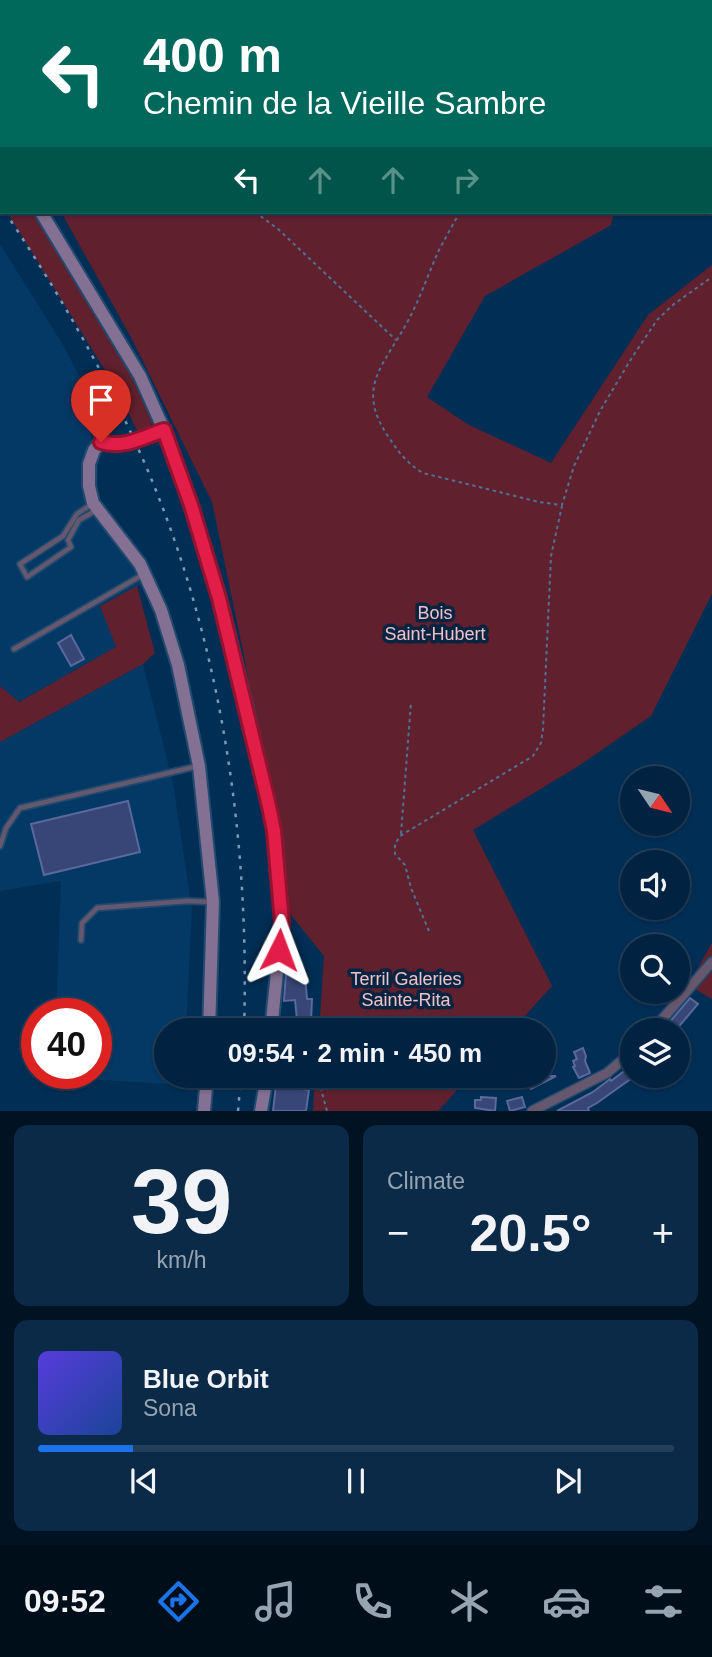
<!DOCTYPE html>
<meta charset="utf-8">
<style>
:root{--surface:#012240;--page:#0b2a47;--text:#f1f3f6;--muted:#96a4b1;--line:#233f59;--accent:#1a73e8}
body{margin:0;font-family:Helvetica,sans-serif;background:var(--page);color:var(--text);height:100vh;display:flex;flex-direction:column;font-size:26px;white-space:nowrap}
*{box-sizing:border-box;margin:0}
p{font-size:23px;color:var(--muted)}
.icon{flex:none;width:38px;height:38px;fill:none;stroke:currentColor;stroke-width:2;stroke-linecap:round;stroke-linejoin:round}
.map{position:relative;height:1111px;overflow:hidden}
.panel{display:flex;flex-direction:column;gap:14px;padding:14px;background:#011323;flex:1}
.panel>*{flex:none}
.top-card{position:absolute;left:0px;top:0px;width:712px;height:214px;box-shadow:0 2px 5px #0004,0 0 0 2px var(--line);background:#00695c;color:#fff;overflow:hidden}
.needle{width:46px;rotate:125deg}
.fabs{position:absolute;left:620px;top:766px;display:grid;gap:14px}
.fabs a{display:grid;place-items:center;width:70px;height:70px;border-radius:50%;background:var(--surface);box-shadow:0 2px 5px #0004,0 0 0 2px var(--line);font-size:35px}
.speed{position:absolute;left:21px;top:998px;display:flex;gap:14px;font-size:35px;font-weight:700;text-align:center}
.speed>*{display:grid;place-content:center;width:91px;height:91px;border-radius:50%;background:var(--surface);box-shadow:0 2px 5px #0004,0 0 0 2px var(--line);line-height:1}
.speed .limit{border:10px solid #d22;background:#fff;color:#111}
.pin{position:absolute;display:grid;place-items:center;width:60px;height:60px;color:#fff;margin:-72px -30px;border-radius:50% 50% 50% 0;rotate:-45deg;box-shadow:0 0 7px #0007}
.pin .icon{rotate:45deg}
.me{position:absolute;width:77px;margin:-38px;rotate:3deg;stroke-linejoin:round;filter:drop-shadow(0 0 5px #0008)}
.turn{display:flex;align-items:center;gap:24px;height:147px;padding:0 28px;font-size:32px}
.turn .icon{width:91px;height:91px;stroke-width:2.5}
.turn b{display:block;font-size:49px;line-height:60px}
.lanes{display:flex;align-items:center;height:66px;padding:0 28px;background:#0003;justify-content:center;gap:35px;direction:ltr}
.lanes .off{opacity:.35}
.big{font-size:52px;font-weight:700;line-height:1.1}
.panel .widget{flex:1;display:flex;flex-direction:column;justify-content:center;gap:10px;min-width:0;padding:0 24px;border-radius:14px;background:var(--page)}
.panel .dial{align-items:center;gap:0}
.dial b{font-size:91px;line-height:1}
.song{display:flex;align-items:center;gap:21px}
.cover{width:84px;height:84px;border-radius:10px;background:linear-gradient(135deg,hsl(250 70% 55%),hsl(220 70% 35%))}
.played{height:7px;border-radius:4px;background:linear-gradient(90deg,var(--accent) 15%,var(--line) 15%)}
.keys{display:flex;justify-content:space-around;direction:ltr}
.heat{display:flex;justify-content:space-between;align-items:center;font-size:38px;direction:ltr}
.panel .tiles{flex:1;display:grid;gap:14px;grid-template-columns:1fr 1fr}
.widget:last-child{grid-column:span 2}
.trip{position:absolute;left:154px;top:1018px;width:402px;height:70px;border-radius:35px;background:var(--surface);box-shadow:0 2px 5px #0004,0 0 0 2px var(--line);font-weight:700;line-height:70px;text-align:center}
.tabs{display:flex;height:112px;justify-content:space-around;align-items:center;background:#000e1a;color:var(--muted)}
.tabs .icon{width:49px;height:49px}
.tabs .on{color:var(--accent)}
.tabs b{font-size:32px;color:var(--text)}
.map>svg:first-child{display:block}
.built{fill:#043865}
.green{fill:#60202e}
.building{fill:#384677;stroke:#59699c;stroke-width:2}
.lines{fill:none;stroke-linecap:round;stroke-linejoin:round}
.lane-casing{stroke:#204a6e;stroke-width:8}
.street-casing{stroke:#204a6e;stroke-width:12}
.secondary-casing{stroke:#204a6e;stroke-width:16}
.path{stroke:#4d7293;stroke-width:2;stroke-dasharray:3.5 3.5;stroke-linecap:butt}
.lane{stroke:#65586e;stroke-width:4.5}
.street{stroke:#65586e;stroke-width:9}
.secondary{stroke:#837092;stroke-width:12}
.rail{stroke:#7b9ab8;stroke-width:2.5;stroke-dasharray:3.5 7;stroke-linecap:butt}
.route-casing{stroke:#92132f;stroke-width:18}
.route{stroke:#e11d48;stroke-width:12}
.labels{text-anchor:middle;stroke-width:7;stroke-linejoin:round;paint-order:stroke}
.park-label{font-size:18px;fill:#f2c1c7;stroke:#042442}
</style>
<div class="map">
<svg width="712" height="1111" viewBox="0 0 712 1111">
<rect width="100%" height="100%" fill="#012e55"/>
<g class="built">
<path d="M0 244 60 340 105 423 91 435 98 465 97 499 144 583 100 606 117 647 18 702 0 686Z"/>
<path d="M143 664 173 783 192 910 186 1031H166V1076H184V1085L54 1077V1073H96V1013H56L61 881 0 891V742Z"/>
</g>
<g class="green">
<path d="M0 0H671V2H2V107L0 104Z"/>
<path d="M7 212H36L92 302 155 418 151 425 140 436 113 383Z"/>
<path d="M61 212H614L611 225 485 296 427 397 469 425 551 463 648 315 712 265V594L651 716 580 765 473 830 552 986 511 1031H319L324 956 286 909 245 661 212 502 132 339Z"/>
<path d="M137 586 155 653 143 664 0 742V686L19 702 116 647 100 606Z"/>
<path d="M712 943V999L688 985Z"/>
<path d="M315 1076H470L438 1111H313Z"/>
</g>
<g class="building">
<path d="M71 635 84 659 71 666 58 643Z"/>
<path d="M128 801 140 852 44 875 31 824Z"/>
<path d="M286 973H295V976L305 975 307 999H312L311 1021 297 1020 295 1000 284 1001Z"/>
<path d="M690 998 698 1004 675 1031H662Z"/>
<path d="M583 1048 586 1056 585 1061 590 1073 579 1078 573 1067 575 1066 573 1061 577 1059 574 1052Z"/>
<path d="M632 1065V1078L597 1103 588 1108 589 1111H557L593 1092 610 1079 611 1081Z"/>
<path d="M529 1076H556L531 1089 525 1078Z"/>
<path d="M276 1085 309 1090 306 1111H273Z"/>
<path d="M481 1097 496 1098 495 1111 475 1108V1100H481Z"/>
<path d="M522 1097 525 1107 510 1111 507 1101Z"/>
</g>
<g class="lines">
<defs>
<g id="lane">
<path d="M92 504 77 514 63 536 20 564 27 577 71 547 68 540 79 520 95 511"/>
<path d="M14 649 144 574"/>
<path d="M0 846 6 828 20 808 198 766"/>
<path d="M81 940 82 923 97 908 187 901 212 902"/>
</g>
<g id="street">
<path d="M96 426 101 442"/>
<path d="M652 1031 712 962"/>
<path d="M532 1111 607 1073 632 1052"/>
</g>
<g id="secondary">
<path d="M0 146 2 149"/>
<path d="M41 212 140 376 164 430 191 504 220 598 247 708 274 831 282 923 271 1031"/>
<path d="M164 430C143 437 123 449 101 442L94 450 89 464V486L93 503 140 564 161 610 178 665 199 766 213 902 209 1031"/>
<path d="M204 1111 207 1076"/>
<path d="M261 1111 267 1076"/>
</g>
</defs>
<use href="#lane" class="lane-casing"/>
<use href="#street" class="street-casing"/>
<use href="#secondary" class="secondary-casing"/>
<g class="path">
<path d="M546 0V2"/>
<path d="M591 0 592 2"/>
<path d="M0 20H2"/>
<path d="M0 102 2 105"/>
<path d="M710 140 712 144"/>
<path d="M255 212 278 229 396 340"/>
<path d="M460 212C453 224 446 237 439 250 429 272 421 296 409 319 385 365 353 387 390 439 399 453 408 464 423 473L539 502 562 505 574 466 600 411 631 359 657 320 674 304 712 277"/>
<path d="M401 834 411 702"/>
<path d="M429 931 411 888 405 865 395 854V844L400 836 533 756 541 743 543 729 551 556 562 506"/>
<path d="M312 1077 319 1082 327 1111"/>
</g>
<use href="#lane" class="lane"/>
<use href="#street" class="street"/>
<use href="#secondary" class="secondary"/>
<g class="rail">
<path d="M5 212C60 294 109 380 148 471 222 647 250 841 244 1031"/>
<path d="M238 1111 241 1076"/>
</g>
</g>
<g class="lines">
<defs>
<path id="route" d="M101 442C123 449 144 437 164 430L191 505 219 598 269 806 274 831 282 923 279 950"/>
</defs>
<use href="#route" class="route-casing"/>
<use href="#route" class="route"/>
</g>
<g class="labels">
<g class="park-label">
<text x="435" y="619">Bois<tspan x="435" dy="21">Saint-Hubert</tspan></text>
<text x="406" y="985">Terril Galeries<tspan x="406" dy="21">Sainte-Rita</tspan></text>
</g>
</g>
</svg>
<div class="fabs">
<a><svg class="needle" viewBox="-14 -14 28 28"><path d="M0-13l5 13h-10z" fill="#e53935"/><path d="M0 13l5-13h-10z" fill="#96a4b1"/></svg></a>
<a><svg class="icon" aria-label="sound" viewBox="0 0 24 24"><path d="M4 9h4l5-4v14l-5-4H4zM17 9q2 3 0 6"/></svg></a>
<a><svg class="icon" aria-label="search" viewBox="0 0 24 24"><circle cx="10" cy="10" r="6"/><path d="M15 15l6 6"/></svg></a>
<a><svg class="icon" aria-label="layers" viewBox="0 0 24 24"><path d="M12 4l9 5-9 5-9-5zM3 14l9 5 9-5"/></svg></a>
</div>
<div class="speed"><div class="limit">40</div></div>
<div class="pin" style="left:101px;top:442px;background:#d93025"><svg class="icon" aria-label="arrive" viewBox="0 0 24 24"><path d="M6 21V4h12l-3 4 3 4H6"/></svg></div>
<svg class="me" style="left:279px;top:950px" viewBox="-20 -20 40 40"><path d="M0-17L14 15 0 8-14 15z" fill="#e11d48" stroke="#fff" stroke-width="4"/></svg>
<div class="trip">09:54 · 2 min · 450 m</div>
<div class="top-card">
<div class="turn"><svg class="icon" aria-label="left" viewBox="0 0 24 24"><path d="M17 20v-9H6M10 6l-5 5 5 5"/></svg><div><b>400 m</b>Chemin de la Vieille Sambre</div></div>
<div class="lanes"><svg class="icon" aria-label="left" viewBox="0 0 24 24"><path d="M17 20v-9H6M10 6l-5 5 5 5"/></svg><svg class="icon off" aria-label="ahead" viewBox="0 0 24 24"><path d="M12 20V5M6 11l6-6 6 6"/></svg><svg class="icon off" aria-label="ahead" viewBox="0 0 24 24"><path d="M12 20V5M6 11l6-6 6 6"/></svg><svg class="icon off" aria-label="right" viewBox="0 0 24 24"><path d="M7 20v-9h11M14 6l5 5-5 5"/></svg></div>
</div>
</div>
<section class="panel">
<div class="tiles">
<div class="widget dial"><b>39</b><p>km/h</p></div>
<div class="widget"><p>Climate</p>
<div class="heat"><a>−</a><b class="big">20.5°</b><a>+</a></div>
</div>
<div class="widget">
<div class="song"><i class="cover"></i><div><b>Blue Orbit</b><p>Sona</p></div></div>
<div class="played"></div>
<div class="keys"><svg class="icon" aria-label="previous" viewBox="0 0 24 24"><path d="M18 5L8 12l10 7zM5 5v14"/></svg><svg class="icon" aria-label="pause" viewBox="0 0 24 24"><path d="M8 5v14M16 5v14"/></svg><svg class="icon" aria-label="next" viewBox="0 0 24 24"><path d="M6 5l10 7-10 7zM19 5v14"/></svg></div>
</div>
</div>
</section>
<nav class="tabs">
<b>09:52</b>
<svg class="icon on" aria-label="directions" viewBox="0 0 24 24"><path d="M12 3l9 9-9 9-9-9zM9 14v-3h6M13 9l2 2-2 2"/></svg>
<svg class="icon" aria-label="music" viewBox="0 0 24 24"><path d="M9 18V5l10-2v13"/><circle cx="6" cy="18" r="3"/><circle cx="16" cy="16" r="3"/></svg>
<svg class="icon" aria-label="phone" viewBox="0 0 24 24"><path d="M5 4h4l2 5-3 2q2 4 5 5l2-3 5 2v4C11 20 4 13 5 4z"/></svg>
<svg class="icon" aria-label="climate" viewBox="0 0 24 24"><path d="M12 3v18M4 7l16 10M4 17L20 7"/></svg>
<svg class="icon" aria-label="car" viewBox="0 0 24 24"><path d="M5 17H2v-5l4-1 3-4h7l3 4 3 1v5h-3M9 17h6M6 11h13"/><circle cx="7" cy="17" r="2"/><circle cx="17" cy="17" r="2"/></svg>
<svg class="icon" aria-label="filters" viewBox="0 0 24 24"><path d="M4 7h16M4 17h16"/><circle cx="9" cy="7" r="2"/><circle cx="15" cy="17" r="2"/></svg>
</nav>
